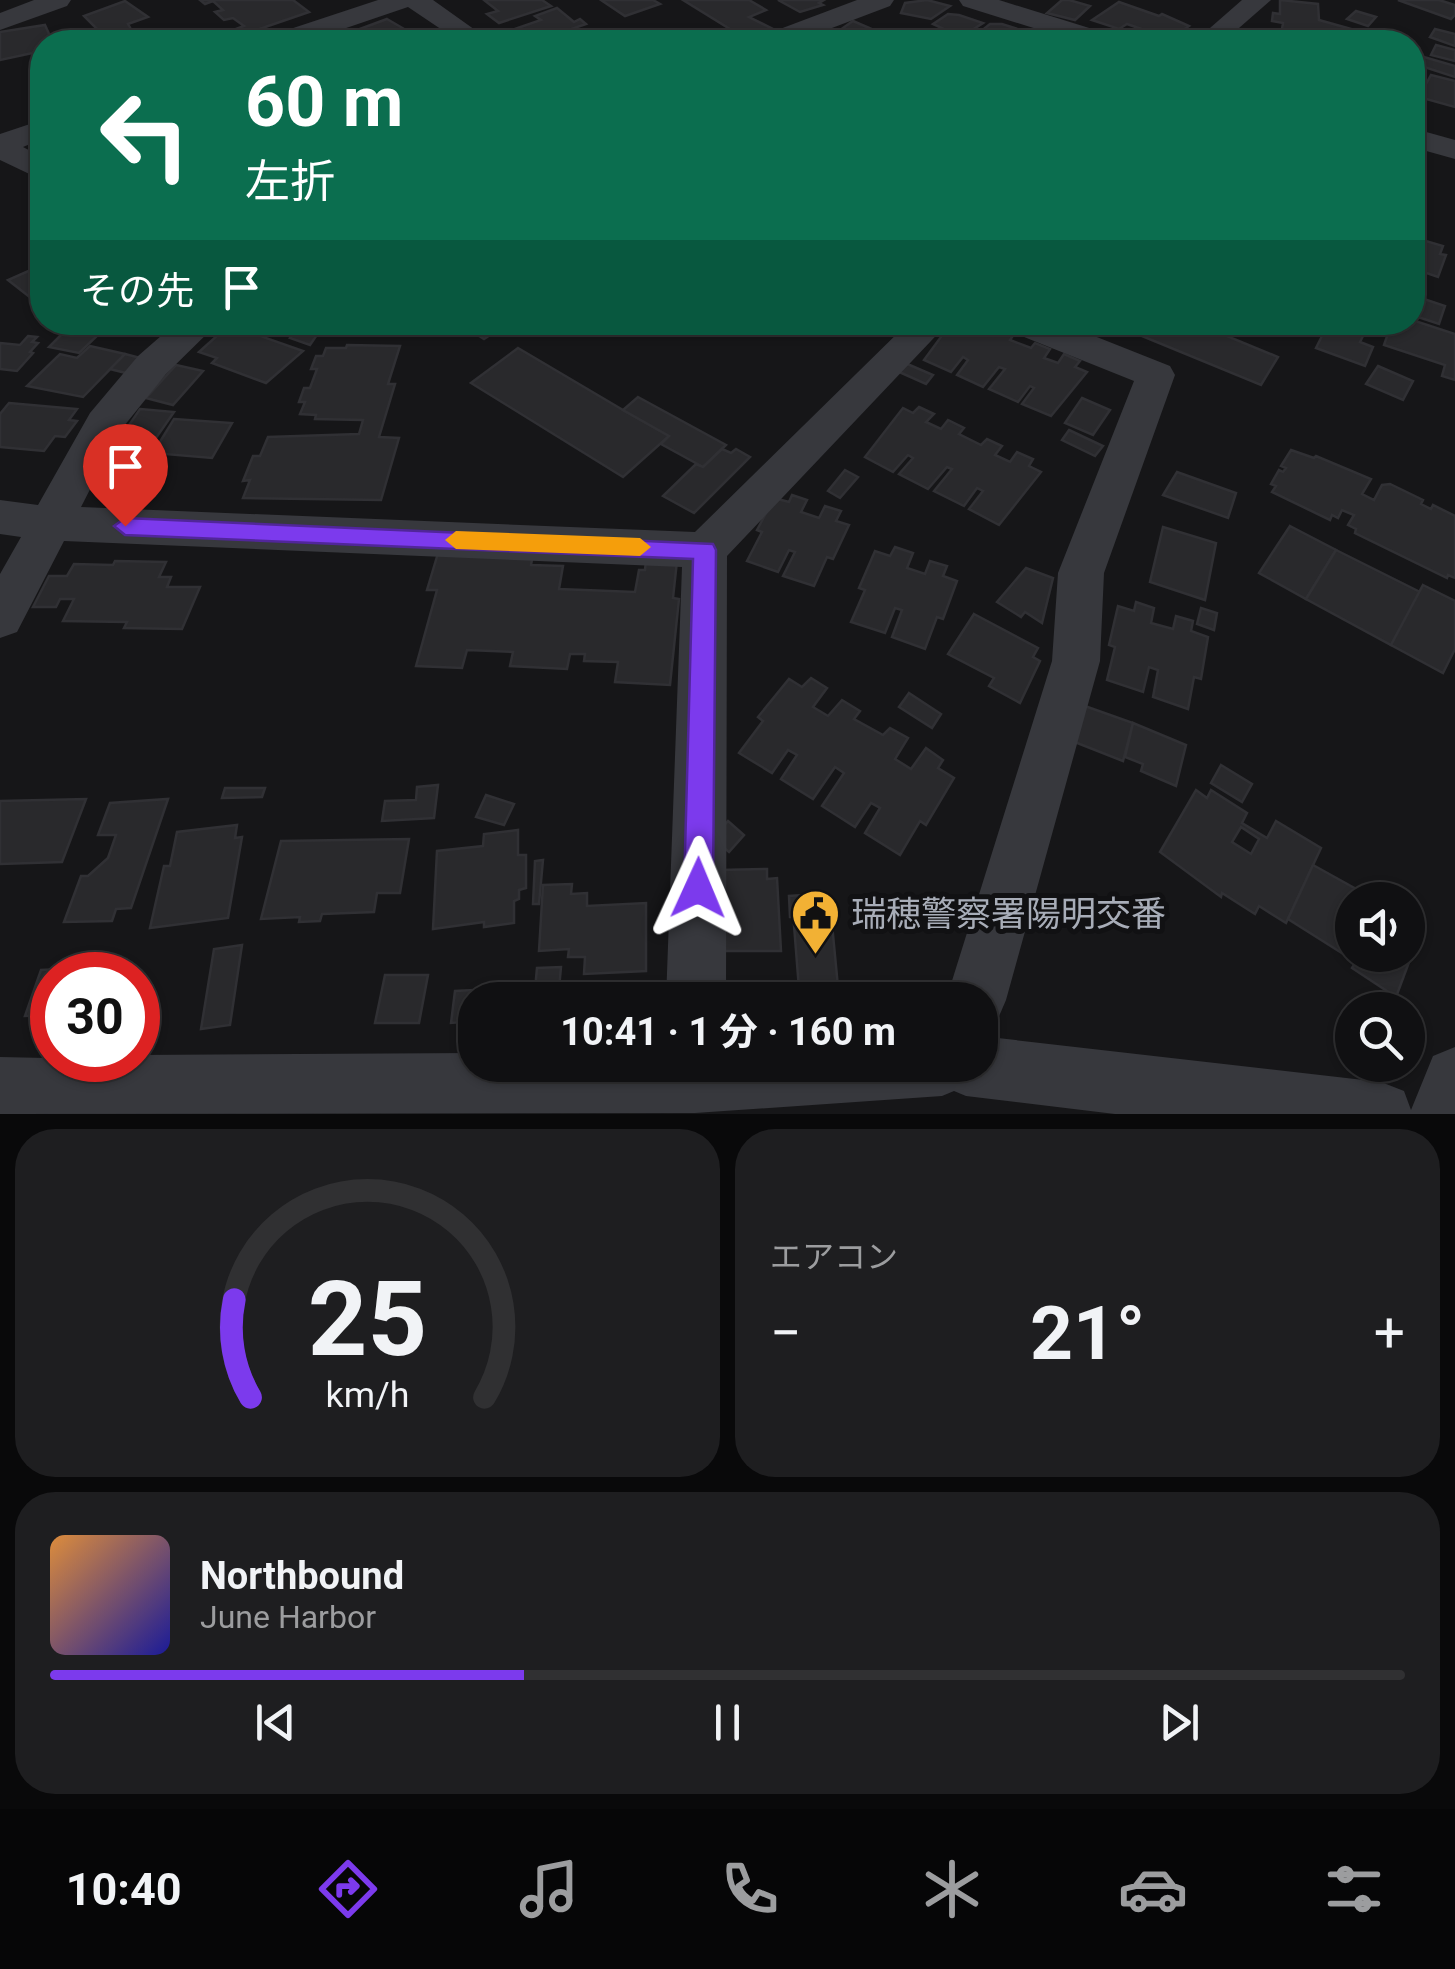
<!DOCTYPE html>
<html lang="ja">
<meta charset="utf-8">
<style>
:root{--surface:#101012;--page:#1e1e20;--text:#f1f3f6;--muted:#9c9d9f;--line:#303032;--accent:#7c3aed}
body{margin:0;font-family:Roboto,"Noto Sans JP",sans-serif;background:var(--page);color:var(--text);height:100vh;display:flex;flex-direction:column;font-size:38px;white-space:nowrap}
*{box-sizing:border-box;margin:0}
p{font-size:32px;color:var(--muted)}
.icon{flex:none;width:55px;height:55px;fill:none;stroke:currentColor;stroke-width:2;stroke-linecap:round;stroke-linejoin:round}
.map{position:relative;height:1114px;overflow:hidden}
.sheet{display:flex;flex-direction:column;gap:15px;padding:15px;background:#09090a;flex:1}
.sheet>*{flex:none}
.guide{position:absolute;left:30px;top:30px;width:1395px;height:305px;border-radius:40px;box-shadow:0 2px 8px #0004,0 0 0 2px var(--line);background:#0b6e4f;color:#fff;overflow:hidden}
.controls{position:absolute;left:1335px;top:882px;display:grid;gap:20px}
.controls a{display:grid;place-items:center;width:90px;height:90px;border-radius:50%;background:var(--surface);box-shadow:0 2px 8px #0004,0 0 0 2px var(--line);font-size:50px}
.speed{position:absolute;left:30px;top:952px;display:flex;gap:20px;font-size:50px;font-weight:700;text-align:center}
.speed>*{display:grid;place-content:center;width:130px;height:130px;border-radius:50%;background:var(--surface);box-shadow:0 2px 8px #0004,0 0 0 2px var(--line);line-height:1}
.speed .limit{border:15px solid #d22;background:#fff;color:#111}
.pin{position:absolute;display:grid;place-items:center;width:85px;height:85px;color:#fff;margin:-102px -42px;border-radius:50% 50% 50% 0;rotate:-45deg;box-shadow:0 0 10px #0007}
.pin .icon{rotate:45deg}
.me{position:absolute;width:110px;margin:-55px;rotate:1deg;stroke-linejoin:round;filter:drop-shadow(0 0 8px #0008)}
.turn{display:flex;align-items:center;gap:35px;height:210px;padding:0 50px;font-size:45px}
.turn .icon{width:130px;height:130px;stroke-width:2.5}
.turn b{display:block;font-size:70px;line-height:85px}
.then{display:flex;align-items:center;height:95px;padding:0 50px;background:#0003;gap:20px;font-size:38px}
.big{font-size:75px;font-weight:700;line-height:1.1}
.sheet .card{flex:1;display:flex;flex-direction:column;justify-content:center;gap:15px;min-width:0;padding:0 35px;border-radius:40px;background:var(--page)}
.sheet .dial{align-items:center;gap:0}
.dial svg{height:260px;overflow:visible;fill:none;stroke:var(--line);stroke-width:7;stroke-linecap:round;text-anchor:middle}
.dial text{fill:var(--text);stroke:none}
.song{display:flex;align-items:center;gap:30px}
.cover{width:120px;height:120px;border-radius:15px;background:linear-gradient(135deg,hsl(30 70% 55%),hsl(240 70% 35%))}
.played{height:10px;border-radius:5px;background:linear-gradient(90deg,var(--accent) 35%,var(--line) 35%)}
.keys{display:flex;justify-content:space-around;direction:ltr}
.heat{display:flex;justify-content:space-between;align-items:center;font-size:55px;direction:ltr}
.sheet .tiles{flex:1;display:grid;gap:15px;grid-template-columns:1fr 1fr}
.card:last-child{grid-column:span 2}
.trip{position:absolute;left:458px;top:982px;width:540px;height:100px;border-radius:40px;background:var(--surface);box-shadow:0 2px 8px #0004,0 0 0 2px var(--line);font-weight:700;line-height:100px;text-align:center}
.dock{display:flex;height:160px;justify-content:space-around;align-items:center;background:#060607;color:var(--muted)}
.dock .icon{width:70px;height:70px}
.dock .current{color:var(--accent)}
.dock b{font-size:45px;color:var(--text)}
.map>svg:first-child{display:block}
.building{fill:#29292c;stroke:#303034;stroke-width:2.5;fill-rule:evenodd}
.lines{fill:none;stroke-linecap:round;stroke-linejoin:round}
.minor{fill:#37383d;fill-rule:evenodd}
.route{fill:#7c3aed;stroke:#51269a;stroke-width:2.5}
.slow{fill:#f59e0b}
.labels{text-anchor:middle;stroke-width:10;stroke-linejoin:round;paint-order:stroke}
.near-poi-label{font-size:35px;fill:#a8adb8;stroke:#111113;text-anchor:start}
</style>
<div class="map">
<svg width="1455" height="1114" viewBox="0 0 1455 1114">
<rect width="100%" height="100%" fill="#161618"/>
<g class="building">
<path d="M200 0H293L309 12 248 33 236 29 244 26 233 18 224 20 215 12 223 10 213 1 205 4Z"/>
<path d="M484 0H542L551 6 499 23 487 14 498 11Z"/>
<path d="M601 0H653L660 4 625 16Z"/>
<path d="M683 0H749L766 10 749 17 775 30 751 42Z"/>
<path d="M778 0H824L819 3 823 5 800 12Z"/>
<path d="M927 0 950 6 931 19 901 13 905 3Z"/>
<path d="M1062 0H1069L1090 6 1075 20 1047 13Z"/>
<path d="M1280 0 1318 4 1319 20 1358 31 1365 36V42H1337L1333 38 1282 29 1283 23 1272 21 1273 13 1280 14Z"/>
<path d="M1398 0H1439L1455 5V15L1451 19Z"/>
<path d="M125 1 148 17 128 24 132 31 108 40 84 16Z"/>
<path d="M1119 2 1159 16 1162 14 1189 26 1170 39 1127 24 1119 29 1092 20Z"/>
<path d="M557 8 574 22 580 19 586 24 534 42 509 31 541 20 535 16Z"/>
<path d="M1356 11 1376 17 1368 26 1347 19Z"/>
<path d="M948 14 959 15 983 23 961 37 933 24Z"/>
<path d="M387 19 411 33 390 42 330 40Z"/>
<path d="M853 21 883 34 889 30 902 35 892 42H848L844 41 849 38 836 33Z"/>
<path d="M990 24H1002L1024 31 1010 42 975 36Z"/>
<path d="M45 25 50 36 42 42V51L0 60V32Z"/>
<path d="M1435 29 1455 34V46L1430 37Z"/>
<path d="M1436 45 1455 50V61L1431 55Z"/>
<path d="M1417 55 1455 66V77L1412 63Z"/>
<path d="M1431 75 1455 81V107L1419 97Z"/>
<path d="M1412 237 1443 246 1440 254 1446 255 1438 277 1412 268Z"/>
<path d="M42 265V293L31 298 8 280Z"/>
<path d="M1412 295 1445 306 1439 324 1412 315Z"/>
<path d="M1412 320 1455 334V380L1442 376 1445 365 1384 345 1392 322Z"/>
<path d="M493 322H510L484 339 476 334Z"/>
<path d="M952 322H986L980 330 993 336 999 328 1014 334 1010 340 1031 348 1035 343 1050 349 1044 358 1058 363 1064 354 1080 361 1075 367 1087 372 1051 416 1022 404 1034 388 1030 386 1018 402 989 389 1005 369 999 367 983 387 957 375 968 360 963 357 951 372 924 360Z"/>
<path d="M1108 322H1193L1278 357 1261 385Z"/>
<path d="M1329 322H1370L1360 342 1373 347 1365 366 1316 348Z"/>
<path d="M229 325 303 351 266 383 212 363 217 358 199 352Z"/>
<path d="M68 328 98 335 79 353 49 347Z"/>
<path d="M298 328 321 329 310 345 290 338Z"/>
<path d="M28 336 37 337 32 342 38 343 30 352 33 353 17 371 0 369V343L20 345Z"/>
<path d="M347 345 400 346 388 384H395L379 437 399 438 381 500 243 498 250 480 243 481 253 456H260L268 437 359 434 363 420 315 419 316 415 300 414 305 402H299L304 388H310L317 369H311L316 356H323L326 348H346Z"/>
<path d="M90 346 125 354 83 397 27 386 60 354 77 358Z"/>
<path d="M518 348 623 410 669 436 623 477 471 383Z"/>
<path d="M125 354 144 359 130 374 110 369Z"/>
<path d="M905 363 933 375 926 384 897 371Z"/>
<path d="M176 365 203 371 173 405 146 398Z"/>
<path d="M1378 366 1413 381 1403 400 1366 384Z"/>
<path d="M638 397 726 445 703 467 661 444 669 436 623 410Z"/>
<path d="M1082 398 1110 410 1093 435 1065 423Z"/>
<path d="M9 403 77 409 69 420 77 421 65 437 55 436 44 451 0 447V414Z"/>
<path d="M919 407 934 414 926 422 941 429 948 420 964 428 959 434 981 445 987 439 1002 446 995 455 1010 462 1017 452 1033 459 1029 466 1041 472 999 525 969 509 983 491 977 488 964 506 934 491 952 469 947 467 928 489 899 474 913 458 908 455 893 472 865 457 903 408 913 413Z"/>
<path d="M140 409 174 412 156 438 123 434Z"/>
<path d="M174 419 232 423 212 458 153 453Z"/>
<path d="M1069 430 1103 446 1095 456 1062 440Z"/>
<path d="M722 449 731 453 736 449 750 457 694 513 663 496 696 464 703 467Z"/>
<path d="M1291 450 1314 458 1316 456 1371 479 1362 494 1374 500 1382 485 1390 484 1423 500 1421 504 1431 509 1433 505 1455 516V578L1448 575 1447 578 1355 533 1356 529 1348 525 1354 515 1342 510 1338 518 1332 515 1330 520 1272 492 1276 486 1271 484 1279 470 1283 472 1286 468 1281 466Z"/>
<path d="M845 470 858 477 840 498 828 491Z"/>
<path d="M1177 472 1236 493 1228 518 1163 495Z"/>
<path d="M792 495 807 500 801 512 819 518 825 506 841 511 836 521 849 525 833 559 827 557 814 586 783 576 795 552 789 550 778 572 747 561 762 532 757 530 774 498 789 502Z"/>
<path d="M1290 526 1336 550 1306 599 1259 573Z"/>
<path d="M1163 527 1216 543 1205 600 1150 582Z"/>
<path d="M895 547 913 553 907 568 925 574 930 561 947 566 943 576 957 581 943 619 937 617 925 649 892 637 902 610 895 608 885 633 851 622 865 590 859 588 875 551 890 556Z"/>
<path d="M534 548 531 565 563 566 559 589 635 592 639 570H645L646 560 677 561 673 598 679 599 670 685 615 682 618 662 584 661 585 654H570L567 669 510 666 513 652 467 650 462 668 416 666 437 590H427L439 550Z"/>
<path d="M1336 550 1420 592 1391 645 1306 599Z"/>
<path d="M115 561 166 562 159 577H171L167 587H200L182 629 124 628 127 622 63 621 74 599H60L56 607H33L49 576H67L74 564 113 565Z"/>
<path d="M1026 568 1053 578 1042 623 1025 612 1021 617 997 602Z"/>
<path d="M1423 585 1455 601V649L1443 673 1391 645Z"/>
<path d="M1136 602 1154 608 1151 623 1173 629 1176 616 1193 621 1191 631 1208 637 1201 679 1194 677 1188 709 1153 697 1158 670 1149 667 1143 692 1107 680 1115 647 1109 645 1118 606 1134 611Z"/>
<path d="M1201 608 1217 613 1214 630 1197 624Z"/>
<path d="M974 614 1038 648 1033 657 1040 661 1020 703 989 686 994 678 948 654Z"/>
<path d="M811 678 827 688 813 707 828 716 842 700 860 711 854 719 883 735 890 728 908 738 895 759 911 769 926 748 943 760 938 768 954 778 926 825 920 821 900 855 865 833 880 808 871 803 855 827 822 806 844 773 835 767 813 799 781 779 797 755 788 750 772 773 739 753 763 721 758 717 789 679 802 687Z"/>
<path d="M909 693 941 714 932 728 899 707Z"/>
<path d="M1082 705 1133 723 1123 761 1072 741Z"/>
<path d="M1133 723 1186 745 1176 786 1141 771 1143 764 1125 757Z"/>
<path d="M1221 765 1252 784 1242 802 1211 783Z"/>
<path d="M438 785 434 818 382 821 385 801 416 800 417 787Z"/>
<path d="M225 788H265L262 797 222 798Z"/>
<path d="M1196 790 1207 798 1211 790 1247 813 1242 823 1267 838 1276 821 1321 848 1286 923 1259 906 1255 914 1222 893 1221 897 1160 852ZM1241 827 1259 839 1251 854 1232 842Z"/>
<path d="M486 795 514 804 504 825 476 817Z"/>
<path d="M86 799 62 862 0 864V801Z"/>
<path d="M168 799 131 908 116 909 112 921 64 922 81 876H88L108 858 116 835H98L110 803Z"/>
<path d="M728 821 744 835 729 852 713 838Z"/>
<path d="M237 825 235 838 242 837 228 918 150 928 164 866H170L177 832Z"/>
<path d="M518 830V855H526V888L519 890V899L514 901V923L484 927V922L433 929 437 851 483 846 484 834Z"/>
<path d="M409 839 400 893H377L374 912 322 914 320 921 299 922 300 917 261 919 281 841Z"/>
<path d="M543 860 539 904H533L535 861Z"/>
<path d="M1313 865 1376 900H1352V955H1408V920L1415 924 1408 942 1415 946 1396 997 1352 968 1356 962 1288 919Z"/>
<path d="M767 869V879L777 878 781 951H712L720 870Z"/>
<path d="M572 884 571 894 587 893V906L646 903V971L584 974 585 957H568L569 949 539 951 543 885Z"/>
<path d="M803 895 805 917H790L789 896Z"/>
<path d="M832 924 838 987 799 989 794 925Z"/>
<path d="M242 945 230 1025 201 1029 214 949Z"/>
<path d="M561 967 558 1000H534L537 968Z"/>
<path d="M86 968 84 975H52V1015L25 1016 41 970Z"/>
<path d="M385 975H428L419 1023H375Z"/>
<path d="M494 989 493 1000H475V1021L451 1023 455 991Z"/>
</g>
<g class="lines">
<g class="minor">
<path d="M34 0H71L67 6 0 30V13Z"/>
<path d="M378 0H433L492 42H460L408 7 305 42H265L269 36Z"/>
<path d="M857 0H894L890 6 795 42H757L761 36Z"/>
<path d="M959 0H999L1115 36 1119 42H1078L963 6Z"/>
<path d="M1242 0H1271L1223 42H1194Z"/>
<path d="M42 120V139L23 147 42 157V180L0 160V134Z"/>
<path d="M1412 128 1455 140V159L1412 147Z"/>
<path d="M177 322H219L166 374 120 431 81 507 695 532 909 322H949L727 556 726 1000H666L682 567 64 541 17 632 0 638V574L21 537 0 534V500L38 505 90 413 138 356Z"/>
<path d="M1004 322H1059L1170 366 1175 375 1104 573 1100 661 1006 1000 997 1021 980 1028V1000H946L1052 661 1058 573 1134 381 1009 331Z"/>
<path d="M980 1036 1381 1082 1404 1091 1411 1110 1433 1056 1455 1047V1114H1115L966 1096 954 1091 942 1096 695 1113 0 1114V1057L138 1060V1055L475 1053V1065H980Z"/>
</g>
</g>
<path class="route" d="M125 518 713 544 716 550 713 888 709 898 698 902 688 898 684 888 693 559 125 535 114 526Z"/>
<path class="slow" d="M456 531 640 538 651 547 640 556 456 549 445 540Z"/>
<defs>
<symbol id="civic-pin" viewBox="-11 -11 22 30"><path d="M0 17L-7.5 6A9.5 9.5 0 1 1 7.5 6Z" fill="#f2b134" stroke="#111113"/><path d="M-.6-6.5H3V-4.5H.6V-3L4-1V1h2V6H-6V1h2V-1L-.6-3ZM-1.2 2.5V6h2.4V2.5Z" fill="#111"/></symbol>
</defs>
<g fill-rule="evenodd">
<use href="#civic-pin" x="788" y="886" width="55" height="75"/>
</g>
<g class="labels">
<g class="near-poi-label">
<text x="851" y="926">瑞穂警察署陽明交番</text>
</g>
</g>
</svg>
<div class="controls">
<a><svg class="icon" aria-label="sound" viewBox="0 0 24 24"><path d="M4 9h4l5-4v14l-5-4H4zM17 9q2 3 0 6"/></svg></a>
<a><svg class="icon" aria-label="search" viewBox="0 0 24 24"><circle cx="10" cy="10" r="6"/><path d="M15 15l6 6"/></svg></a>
</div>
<div class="speed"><div class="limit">30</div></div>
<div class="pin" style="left:125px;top:526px;background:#d93025"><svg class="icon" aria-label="arrive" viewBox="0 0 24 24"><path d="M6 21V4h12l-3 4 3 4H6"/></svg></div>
<svg class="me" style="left:698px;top:888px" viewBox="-20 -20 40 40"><path d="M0-17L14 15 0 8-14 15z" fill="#7c3aed" stroke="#fff" stroke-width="4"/></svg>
<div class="trip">10:41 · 1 分 · 160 m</div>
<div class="guide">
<div class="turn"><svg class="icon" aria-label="left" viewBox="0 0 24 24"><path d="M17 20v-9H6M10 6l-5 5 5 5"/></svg><div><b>60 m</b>左折</div></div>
<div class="then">その先<svg class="icon" aria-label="arrive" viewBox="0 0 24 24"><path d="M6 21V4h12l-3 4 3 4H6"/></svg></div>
</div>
</div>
<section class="sheet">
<div class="tiles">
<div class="card dial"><svg viewBox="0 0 100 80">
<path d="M14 69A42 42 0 1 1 86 69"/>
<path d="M14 69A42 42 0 0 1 9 39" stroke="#7c3aed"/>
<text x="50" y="56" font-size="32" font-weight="700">25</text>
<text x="50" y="72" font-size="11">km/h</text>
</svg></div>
<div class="card"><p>エアコン</p>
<div class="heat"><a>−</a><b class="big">21°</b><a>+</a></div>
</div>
<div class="card">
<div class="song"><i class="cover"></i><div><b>Northbound</b><p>June Harbor</p></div></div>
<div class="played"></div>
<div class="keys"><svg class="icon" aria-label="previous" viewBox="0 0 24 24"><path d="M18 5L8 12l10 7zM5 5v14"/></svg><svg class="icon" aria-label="pause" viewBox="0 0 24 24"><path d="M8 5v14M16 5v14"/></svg><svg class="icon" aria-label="next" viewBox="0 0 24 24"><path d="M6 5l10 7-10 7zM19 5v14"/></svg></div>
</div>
</div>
</section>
<nav class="dock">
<b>10:40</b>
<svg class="icon current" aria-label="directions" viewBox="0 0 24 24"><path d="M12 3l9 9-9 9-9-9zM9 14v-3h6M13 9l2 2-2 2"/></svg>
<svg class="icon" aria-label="music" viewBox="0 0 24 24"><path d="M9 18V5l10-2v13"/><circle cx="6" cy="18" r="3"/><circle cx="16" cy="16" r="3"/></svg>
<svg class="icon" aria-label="phone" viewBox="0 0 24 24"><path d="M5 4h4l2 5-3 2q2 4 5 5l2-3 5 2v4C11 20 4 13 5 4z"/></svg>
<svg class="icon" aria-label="climate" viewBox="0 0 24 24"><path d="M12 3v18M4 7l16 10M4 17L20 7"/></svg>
<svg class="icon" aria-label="car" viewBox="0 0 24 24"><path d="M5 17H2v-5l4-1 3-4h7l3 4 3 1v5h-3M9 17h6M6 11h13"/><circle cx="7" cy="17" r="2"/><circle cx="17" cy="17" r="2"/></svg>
<svg class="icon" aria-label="filters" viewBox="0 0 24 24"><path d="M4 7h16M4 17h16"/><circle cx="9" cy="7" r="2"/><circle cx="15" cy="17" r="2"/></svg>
</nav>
